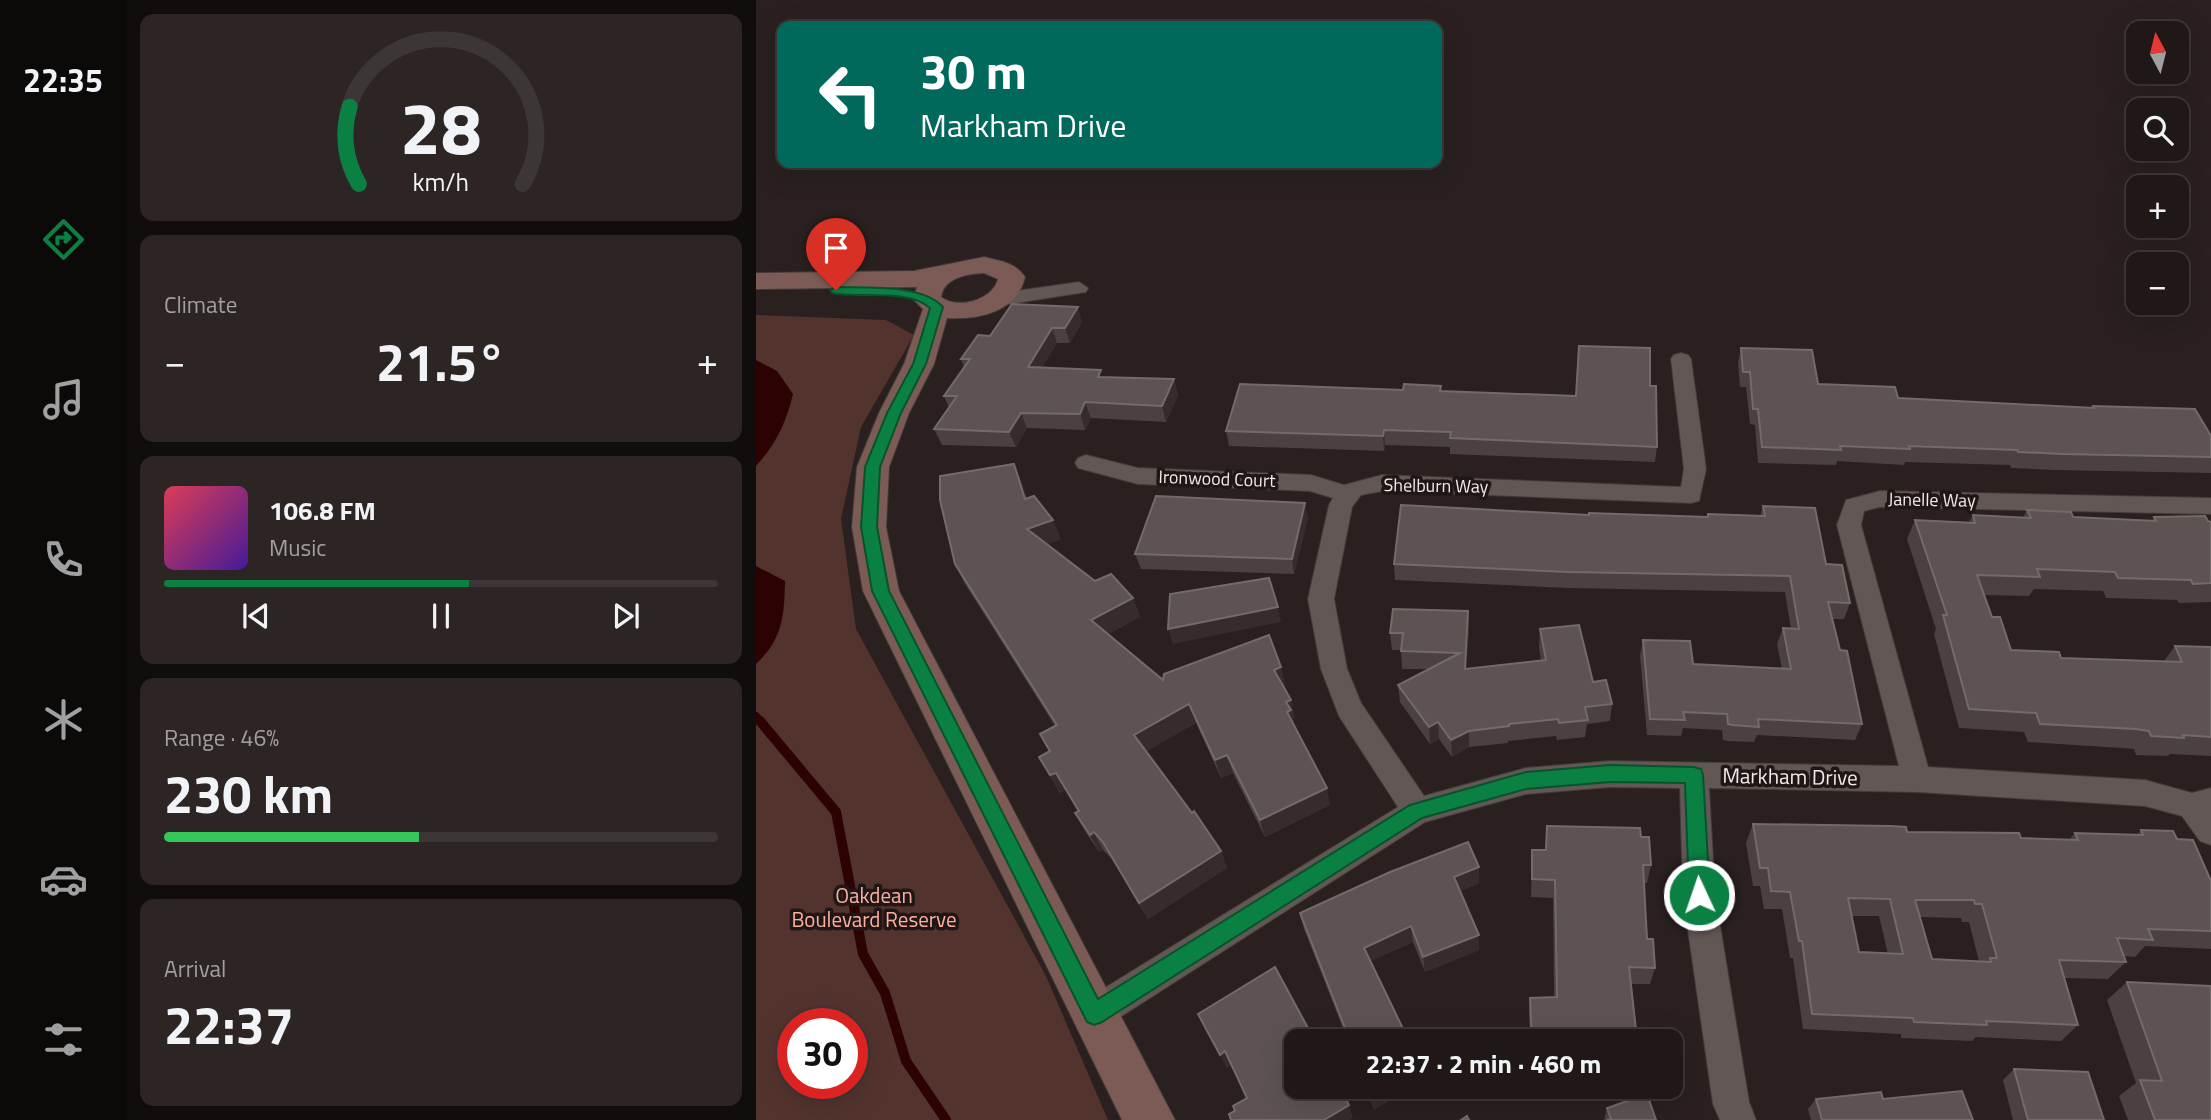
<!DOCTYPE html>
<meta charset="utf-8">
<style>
:root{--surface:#1f1817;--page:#2c2524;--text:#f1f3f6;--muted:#a1a0a1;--line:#3c3736;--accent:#0b8043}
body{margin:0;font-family:"Titillium Web",sans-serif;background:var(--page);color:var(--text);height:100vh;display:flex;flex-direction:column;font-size:26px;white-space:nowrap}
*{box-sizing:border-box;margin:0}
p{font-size:23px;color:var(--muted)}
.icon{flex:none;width:38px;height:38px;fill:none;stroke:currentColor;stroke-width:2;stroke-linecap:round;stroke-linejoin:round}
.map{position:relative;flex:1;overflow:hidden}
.details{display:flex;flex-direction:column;gap:14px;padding:14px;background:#110d0d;width:630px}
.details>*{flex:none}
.guide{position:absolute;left:21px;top:21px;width:665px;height:147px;border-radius:14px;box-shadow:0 7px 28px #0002,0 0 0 2px var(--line);background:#00695c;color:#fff;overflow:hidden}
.needle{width:46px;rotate:353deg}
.tools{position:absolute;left:1370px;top:21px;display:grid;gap:14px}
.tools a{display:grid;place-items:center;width:63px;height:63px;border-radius:14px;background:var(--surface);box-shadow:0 7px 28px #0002,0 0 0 2px var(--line);font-size:35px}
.speed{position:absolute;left:21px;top:1008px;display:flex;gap:14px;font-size:35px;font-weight:700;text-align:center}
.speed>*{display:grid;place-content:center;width:91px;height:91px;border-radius:50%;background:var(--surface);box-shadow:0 7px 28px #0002,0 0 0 2px var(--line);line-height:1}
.speed .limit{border:10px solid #d22;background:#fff;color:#111}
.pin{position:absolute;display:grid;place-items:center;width:60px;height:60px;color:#fff;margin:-72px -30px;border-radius:50% 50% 50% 0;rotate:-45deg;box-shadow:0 0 7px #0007}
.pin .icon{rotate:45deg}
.me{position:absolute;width:77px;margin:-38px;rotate:357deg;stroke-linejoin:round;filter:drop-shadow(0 0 5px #0008)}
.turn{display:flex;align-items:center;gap:24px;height:147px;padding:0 28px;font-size:32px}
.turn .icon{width:91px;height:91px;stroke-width:2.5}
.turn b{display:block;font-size:49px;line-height:60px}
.big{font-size:52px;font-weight:700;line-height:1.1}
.details .tile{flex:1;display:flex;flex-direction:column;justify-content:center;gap:10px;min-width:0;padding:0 24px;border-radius:14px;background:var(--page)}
.details .dial{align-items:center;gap:0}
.dial svg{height:182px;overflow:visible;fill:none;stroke:var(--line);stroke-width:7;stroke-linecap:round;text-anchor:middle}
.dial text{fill:var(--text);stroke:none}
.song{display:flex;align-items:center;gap:21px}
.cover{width:84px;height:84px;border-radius:10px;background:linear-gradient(135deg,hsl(350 70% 55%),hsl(260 70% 35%))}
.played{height:7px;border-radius:4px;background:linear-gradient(90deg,var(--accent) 55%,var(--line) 55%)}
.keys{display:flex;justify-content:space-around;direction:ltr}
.heat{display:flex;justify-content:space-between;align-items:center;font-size:38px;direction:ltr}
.charge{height:10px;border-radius:5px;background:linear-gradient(90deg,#34c759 46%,var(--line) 0)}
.trip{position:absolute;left:528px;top:1029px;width:399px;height:70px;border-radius:14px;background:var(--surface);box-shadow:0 7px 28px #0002,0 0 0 2px var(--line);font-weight:700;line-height:70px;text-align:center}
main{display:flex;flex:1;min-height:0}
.menu{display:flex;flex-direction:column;width:126px;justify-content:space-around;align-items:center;background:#0c0a09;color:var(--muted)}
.menu .icon{width:49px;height:49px}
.menu .on{color:var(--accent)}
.menu b{font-size:32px;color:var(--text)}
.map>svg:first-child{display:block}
.green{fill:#53332e;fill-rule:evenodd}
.water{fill:#2c0302}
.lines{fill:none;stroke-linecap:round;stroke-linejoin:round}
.stream-far1{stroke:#2c0302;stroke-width:8}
.stream{stroke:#2c0302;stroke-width:10}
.street-casing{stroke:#433b3a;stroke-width:2}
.secondary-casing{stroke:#433b3a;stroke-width:2}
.street{fill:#615755;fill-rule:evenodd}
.secondary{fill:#7c5b56;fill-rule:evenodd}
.wall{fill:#4a4140;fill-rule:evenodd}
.shaded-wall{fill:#362c2b}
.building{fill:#5c5352;stroke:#736b6a;stroke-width:2;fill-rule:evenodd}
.route{fill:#0b8043;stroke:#07532c;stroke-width:2}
.labels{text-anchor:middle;stroke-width:7;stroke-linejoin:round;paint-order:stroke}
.street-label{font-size:18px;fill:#f0eae9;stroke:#1f1716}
.near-street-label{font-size:21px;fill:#f0eae9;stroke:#1f1716}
.near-park-label{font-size:21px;fill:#ffada1;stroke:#1f1716}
</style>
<main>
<nav class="menu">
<b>22:35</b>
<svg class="icon on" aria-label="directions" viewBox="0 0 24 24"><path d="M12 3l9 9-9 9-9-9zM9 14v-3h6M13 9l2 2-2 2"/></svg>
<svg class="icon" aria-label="music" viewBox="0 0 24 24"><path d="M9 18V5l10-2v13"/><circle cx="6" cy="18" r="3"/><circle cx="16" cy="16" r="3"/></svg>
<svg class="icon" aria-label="phone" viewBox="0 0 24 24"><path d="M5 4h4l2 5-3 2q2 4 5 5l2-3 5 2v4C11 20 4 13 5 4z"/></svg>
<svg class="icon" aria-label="climate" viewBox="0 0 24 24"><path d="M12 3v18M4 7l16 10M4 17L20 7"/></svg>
<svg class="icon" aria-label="car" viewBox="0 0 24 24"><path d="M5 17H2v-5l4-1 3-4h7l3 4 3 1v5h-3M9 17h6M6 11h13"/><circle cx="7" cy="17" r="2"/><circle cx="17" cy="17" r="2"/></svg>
<svg class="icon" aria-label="filters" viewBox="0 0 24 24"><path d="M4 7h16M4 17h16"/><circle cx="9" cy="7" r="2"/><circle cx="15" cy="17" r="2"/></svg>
</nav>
<section class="details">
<div class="tile dial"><svg viewBox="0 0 100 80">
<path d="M14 69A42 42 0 1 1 86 69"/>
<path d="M14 69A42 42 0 0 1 10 35" stroke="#0b8043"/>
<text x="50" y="56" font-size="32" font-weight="700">28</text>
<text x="50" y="72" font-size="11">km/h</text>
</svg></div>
<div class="tile"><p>Climate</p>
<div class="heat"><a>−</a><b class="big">21.5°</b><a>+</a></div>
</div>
<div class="tile">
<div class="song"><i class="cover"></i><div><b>106.8 FM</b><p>Music</p></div></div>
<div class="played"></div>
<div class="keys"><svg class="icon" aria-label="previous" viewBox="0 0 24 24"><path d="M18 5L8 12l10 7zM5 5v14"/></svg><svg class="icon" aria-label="pause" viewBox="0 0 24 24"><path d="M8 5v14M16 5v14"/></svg><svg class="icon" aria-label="next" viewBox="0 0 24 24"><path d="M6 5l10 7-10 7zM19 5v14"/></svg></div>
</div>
<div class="tile"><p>Range · 46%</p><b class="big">230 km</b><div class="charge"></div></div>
<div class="tile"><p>Arrival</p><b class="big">22:37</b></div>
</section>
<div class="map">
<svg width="1455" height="1120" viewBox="0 0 1455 1120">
<rect width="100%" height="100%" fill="#29201f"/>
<path class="green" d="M0 315 130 320 158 335 105 427 85 519 100 629 290 976 352 1120H0ZM37 1024H96V1083H37Z"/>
<g class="water">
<path d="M0 360 21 371 37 394C30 423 20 444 0 466Z"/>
<path d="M0 566 29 581C28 617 27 638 0 664Z"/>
</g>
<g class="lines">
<path class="stream-far1" d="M0 716 6 723"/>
<path class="stream" d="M4 721 80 812 107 954 129 993 150 1061 190 1120"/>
<defs>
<g id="street">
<path d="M323 282 332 288 330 292 240 306 230 300 240 294Z"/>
<path d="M925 353 932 355 935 359 950 469 943 501 935 503 626 491 605 495 596 507 578 599 591 669 605 703 668 796 770 768 854 761 1143 766 1081 525 1090 500 1124 491 1455 498V514L1124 507 1108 511 1105 525 1172 767 1389 780 1436 793 1455 788V845L1444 841 1426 816 1389 806 1161 792 953 788 959 895 993 1102 1000 1120H964L957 1104 927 895 924 788 854 787 770 794 669 822 350 1026 338 1031 326 1026 321 1014 326 1002 642 807 583 716 565 669 552 599 573 505 577 498 554 491 382 484 322 468 319 463 322 458 330 455 382 468 555 475 588 485 626 475 925 487 928 469 915 359 918 355Z"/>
</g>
<path id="secondary" d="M228 257C244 261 259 262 269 277 261 312 223 320 191 318L178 364 153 413 133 467 130 527 143 591 419 1120H366L107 591 96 527 101 467 123 413 148 364 167 309 157 299 161 287 0 289V273L158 271ZM228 273 242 279C237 300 202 310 185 297 188 277 212 274 228 273Z"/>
</defs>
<use href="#street" class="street-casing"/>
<use href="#secondary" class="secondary-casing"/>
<use href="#street" class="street"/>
<use href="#secondary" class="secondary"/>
</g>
<g class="wall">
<path d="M326 322 314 343H301L286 367 347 377 418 379 422 395 410 422 335 418 329 430 271 428 260 447 186 445 178 429 193 408 188 396 208 367 205 359 234 336Z"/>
<path d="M985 348 1062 384 1142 398 1335 408 1337 406 1455 436V473L1299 470 1255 468 1254 465 1149 462 1148 465 1081 461 1080 465 1002 463 999 425 994 424 990 387H984L982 363Z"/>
<path d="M894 386 901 447 899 462 694 454V447L629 445 628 451 473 446 470 431 685 391 820 396Z"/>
<path d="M258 464 271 498 305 539 291 544 339 581 377 598 384 617 352 634 407 680 525 667 529 686 527 687 539 718 537 719 539 727 574 805 509 837 477 773 465 778 440 723 390 751 465 851 471 868 392 919 356 859 347 850 343 852 329 831 319 813 322 812 309 790 304 793 283 757 293 752 284 734 299 726 209 584 199 564Z"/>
<path d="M1007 506 1070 564 1094 603 1088 619H1076L1084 650 1106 724 1099 740 1001 735 998 742 971 741 967 740 966 730 927 728 925 736 891 735 884 656 887 640 937 664 1026 669 1021 644 1027 628 1035 629 1029 592 811 588 639 580 638 564 833 515 951 517 952 514 1004 516Z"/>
<path d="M1271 510 1317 517 1396 521 1398 517 1455 522V602L1423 603 1421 600 1350 598 1347 591 1278 589 1273 596 1228 595 1236 617 1255 650 1305 658 1408 661 1419 646 1455 647V756L1414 754 1412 756 1380 755 1378 749 1366 748 1272 742 1268 732 1203 728 1178 634 1180 629 1151 539 1159 520 1213 522 1217 515 1267 518Z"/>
<path d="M552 518 538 574 385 569 379 554Z"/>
<path d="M712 611 713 628 710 669 785 661 783 647 784 629 837 682 856 704 854 721 831 724 829 737 801 740 800 736 752 741V743L713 747 696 757 683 739 674 744 644 702 642 685 672 669H646L645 650H636L634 633Z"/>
<path d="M997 824 1265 838 1313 840 1319 833 1381 835 1385 830 1421 839 1455 881V949L1389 946 1379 957 1368 956 1370 962 1352 979 1308 978 1322 1025 1305 1041 1220 1037 1216 1041 1145 1038V1034L1047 1029 1037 958H1034L1026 909H1008L1004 886H997L990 843ZM1096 916H1123L1132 954 1103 952ZM1164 917 1205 918 1206 922H1213L1223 961 1176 959Z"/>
<path d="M791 826 885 837 895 865 891 883H888L891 939 899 968 894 984H875L880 1030 890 1041H774L773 1014 774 998 798 997 797 898 775 897 776 850H789Z"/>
<path d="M723 867V883L704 891 723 935V950L669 972 657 942 615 961 653 1041H592L548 929 544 913Z"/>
<path d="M1371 982 1455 1120H1372L1363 1096 1380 1083 1351 1000Z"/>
<path d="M1258 1069 1348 1120H1257L1247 1080Z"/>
<path d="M610 1087H658L618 1109Z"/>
<path d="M1060 1099 1217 1120H1055L1052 1109Z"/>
<path d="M851 1108 900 1120H848Z"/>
</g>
<g class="shaded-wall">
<path d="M322 307 326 322 314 343 309 328Z"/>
<path d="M296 328 301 343 277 382 272 367Z"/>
<path d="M418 379 422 395 410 422 406 406Z"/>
<path d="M329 402 335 418 329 430 324 414Z"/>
<path d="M265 413 271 428 260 447 253 432Z"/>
<path d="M628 430 629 445 628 451 627 436Z"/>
<path d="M258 464 266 483 278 518 269 499Z"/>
<path d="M549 503 552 518 538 574 536 559Z"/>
<path d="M297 520 305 539 280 548 271 529Z"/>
<path d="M377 598 384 617 343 639 335 620Z"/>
<path d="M522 607 525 622 417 644 412 629Z"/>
<path d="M712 611 713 628 709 686V669Z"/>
<path d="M525 667 529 686 522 689 518 670Z"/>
<path d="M535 700 539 718 537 719 539 729 531 712 530 702Z"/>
<path d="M433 704 440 723 386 754 378 735Z"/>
<path d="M682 722 683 739 674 744 673 727Z"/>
<path d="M713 731V747L696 757 695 740Z"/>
<path d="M471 755 477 773 465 778 459 760Z"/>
<path d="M300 773 309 790 304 793 294 775Z"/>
<path d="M571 788 574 805 509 837 504 820Z"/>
<path d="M338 832 347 850 343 852 334 835Z"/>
<path d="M465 851 471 868 392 919 383 903Z"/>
<path d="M723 867V883L699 893 698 877Z"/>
<path d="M655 926 657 942 611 963 608 948Z"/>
<path d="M723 935V950L669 972 667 957Z"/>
<path d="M469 1051 476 1065 471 1068 464 1055Z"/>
<path d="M634 1087H658L618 1109 615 1097Z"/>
<path d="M593 1105 597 1118 593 1120H568Z"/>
</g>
<g class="building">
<path d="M256 304 322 307 309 328H296L272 367 345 370 342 377 418 379 406 406 329 402 324 414 265 413 253 432 178 429 201 396H188L214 359H205L222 335 234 336Z"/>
<path d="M823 346 894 348V386H900L901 447 694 438 695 432 628 430 627 436 470 431 484 384 647 390 648 384 685 386 684 391 820 396Z"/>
<path d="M985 348 1056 350 1062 384 1139 387 1142 398 1338 408 1337 406 1439 409 1455 436V457L1307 454 1262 452 1261 450 1153 446 1154 449 1084 446 1085 450 1006 447 1002 409H997L994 372H987Z"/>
<path d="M258 464 269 499 278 496 297 520 271 529 339 581 355 574 377 598 335 620 407 680 408 674 513 635 525 667 518 670 535 700 530 702 535 710 531 712 571 788 504 820 471 755 459 760 433 704 378 735 436 813 438 811 465 851 383 903 347 842 338 832 334 835 319 813 323 811 300 773 294 775 283 757 294 751 284 734 301 725 199 564 184 500V476Z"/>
<path d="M400 496 549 503 536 559 379 554Z"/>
<path d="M645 505 833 515V513L952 517V514L1009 516 1007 506 1059 508 1070 564 1086 565 1094 603 1072 602 1084 650 1091 651 1106 724 1002 719 1003 727 976 725 972 724 971 714 927 712 929 720 894 719 887 640 934 641 937 664 1035 669 1027 628 1043 629 1034 576 812 572 638 564Z"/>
<path d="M1271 510 1315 512 1317 517 1400 521 1398 517 1449 516 1452 521 1455 522V583L1437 584 1435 580 1362 578 1359 572 1281 569 1284 577 1221 575 1236 617H1244L1255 650 1303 652 1305 658 1426 662 1419 646 1455 647V737L1427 735 1428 738 1395 736 1393 731 1380 729 1284 724 1280 713 1213 709 1187 615H1191L1159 520 1219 523 1217 515 1275 518Z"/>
<path d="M513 578 522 607 412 629 414 594Z"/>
<path d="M637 609 712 611 709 669 790 660 784 629 823 625 837 682 850 680 856 704 829 707 832 720 803 723 802 719 753 724V726L713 731 695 740 682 722 673 727 642 685 704 653 645 651 647 633H634Z"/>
<path d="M997 824 1135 826 1150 827 1151 832 1263 833 1265 838 1322 840 1319 833 1387 835 1385 830 1417 831 1421 839 1437 840 1455 881V931L1392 929 1397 940 1361 938 1370 962 1303 960 1322 1025 1230 1021 1231 1025 1158 1022 1157 1018 1056 1014 1046 941H1043L1034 892 1015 891 1012 868H1004ZM1092 898 1134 899 1147 954 1103 952ZM1159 900H1218L1219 904H1226L1241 958H1234L1235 962 1176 959Z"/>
<path d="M791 826 884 828 885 837H893L895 865H887L891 939H897L899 968 873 967 880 1030H889L890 1041H776L774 998 801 997 799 880 776 879V850H790Z"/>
<path d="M712 842 723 867 698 877 723 935 667 957 655 926 608 948 653 1041H594L544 913 634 872Z"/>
<path d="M519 967 559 1041H541V1087H584L593 1105 568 1120H475L473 1114 479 1111 477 1106 491 1098 469 1051 464 1055 442 1014Z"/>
<path d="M1371 982 1455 986V1120H1399L1384 1080 1406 1081Z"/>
<path d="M1258 1069 1332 1072 1348 1120H1272Z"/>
<path d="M612 1087H634L615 1097Z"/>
<path d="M1206 1091 1217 1120H1066L1060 1099 1125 1092 1127 1099Z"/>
<path d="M891 1094 900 1120H851L855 1119 851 1108Z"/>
<path d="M711 1116 713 1120H705Z"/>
</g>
<path class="route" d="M80 287C110 288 167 284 187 307L170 364 145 413 124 467 121 527 133 591 342 999 654 805 770 772 854 765 938 767 945 769 947 775 954 895 951 902 943 905 936 902 933 895 929 783 854 782 770 789 666 818 346 1022 338 1025 331 1022 116 591 105 527 109 467 131 413 157 364 174 308C152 288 104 299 76 293L74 290Z"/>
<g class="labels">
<g class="street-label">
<text transform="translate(461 479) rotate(2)" y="6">Ironwood Court</text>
<text transform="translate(680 486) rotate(1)" y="6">Shelburn Way</text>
<text transform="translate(1176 500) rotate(1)" y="6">Janelle Way</text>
</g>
<g class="near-street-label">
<text transform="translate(1034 777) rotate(1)" y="7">Markham Drive</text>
</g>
<g class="near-park-label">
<text x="118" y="903">Oakdean<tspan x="118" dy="24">Boulevard Reserve</tspan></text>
</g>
</g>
</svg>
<div class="tools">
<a><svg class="needle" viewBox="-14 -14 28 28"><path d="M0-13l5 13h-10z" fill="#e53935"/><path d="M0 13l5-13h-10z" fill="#a1a0a1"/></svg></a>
<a><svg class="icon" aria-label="search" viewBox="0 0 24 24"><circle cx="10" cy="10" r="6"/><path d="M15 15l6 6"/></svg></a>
<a>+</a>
<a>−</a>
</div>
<div class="speed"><div class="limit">30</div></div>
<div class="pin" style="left:80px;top:290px;background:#d93025"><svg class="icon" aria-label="arrive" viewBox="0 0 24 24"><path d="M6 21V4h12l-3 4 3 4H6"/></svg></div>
<svg class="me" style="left:943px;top:895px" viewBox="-20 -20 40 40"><circle r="17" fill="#0b8043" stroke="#fff" stroke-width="3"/><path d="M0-11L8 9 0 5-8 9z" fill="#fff"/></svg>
<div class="trip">22:37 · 2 min · 460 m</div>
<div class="guide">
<div class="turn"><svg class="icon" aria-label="left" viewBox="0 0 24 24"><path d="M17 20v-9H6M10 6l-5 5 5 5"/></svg><div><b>30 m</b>Markham Drive</div></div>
</div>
</div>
</main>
